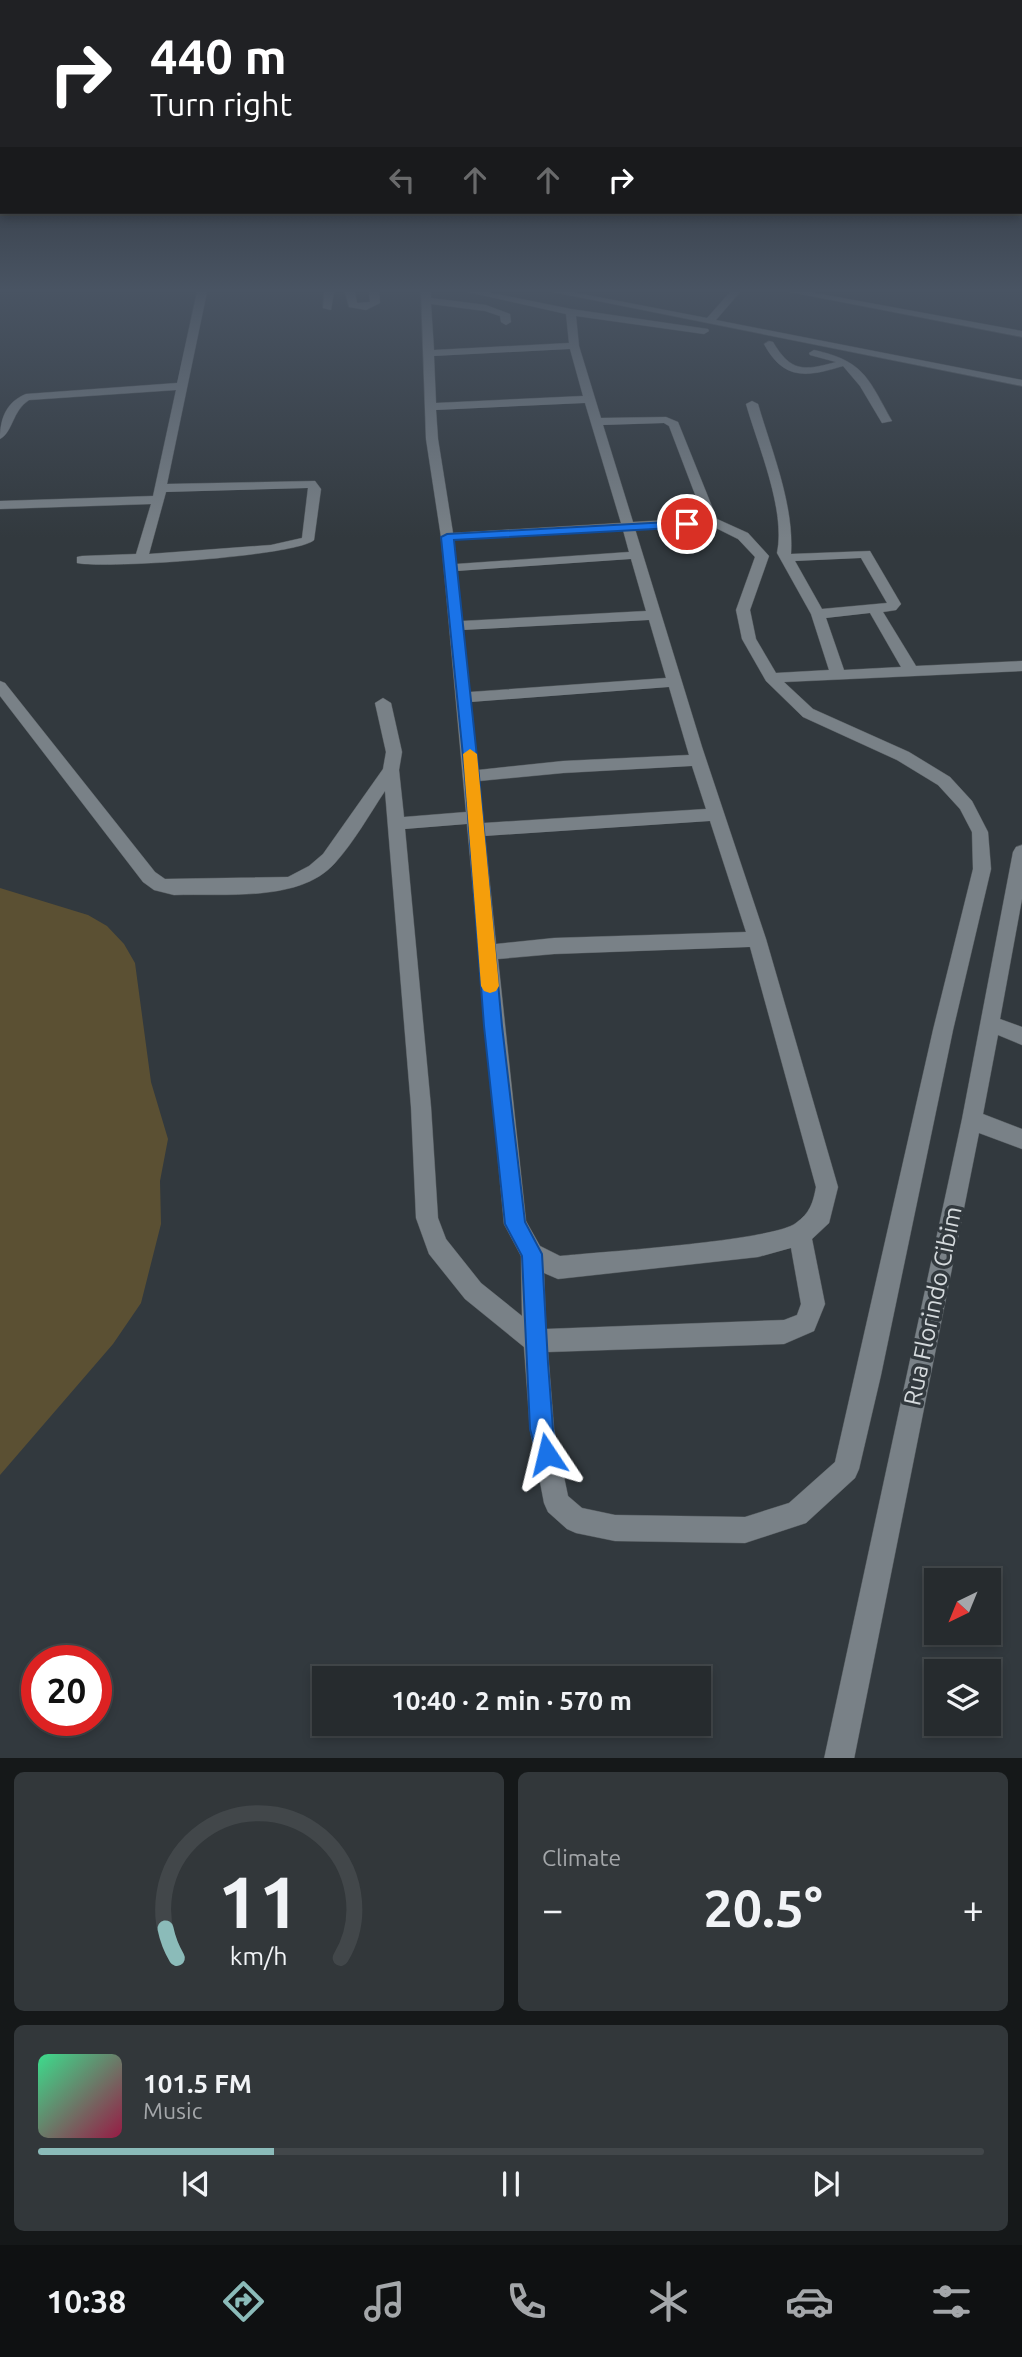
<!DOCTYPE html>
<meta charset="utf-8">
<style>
:root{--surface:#262b2e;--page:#32373a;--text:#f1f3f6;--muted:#a4a7aa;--line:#42474a;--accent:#8bbbb9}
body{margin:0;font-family:Ubuntu,sans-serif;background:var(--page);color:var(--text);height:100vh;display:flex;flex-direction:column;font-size:26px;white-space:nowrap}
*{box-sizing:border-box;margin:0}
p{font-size:23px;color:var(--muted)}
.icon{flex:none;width:38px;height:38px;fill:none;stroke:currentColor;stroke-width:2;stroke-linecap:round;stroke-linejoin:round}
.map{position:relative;height:1758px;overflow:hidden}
.details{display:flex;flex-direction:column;gap:14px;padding:14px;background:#151819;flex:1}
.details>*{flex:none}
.hud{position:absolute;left:0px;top:0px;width:1022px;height:214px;box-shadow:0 4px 10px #0003,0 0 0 2px var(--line);background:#202124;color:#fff;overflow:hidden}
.needle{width:46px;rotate:223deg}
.buttons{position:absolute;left:924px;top:1568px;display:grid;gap:14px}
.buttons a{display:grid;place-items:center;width:77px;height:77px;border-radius:0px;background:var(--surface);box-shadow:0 4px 10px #0003,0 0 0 2px var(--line);font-size:35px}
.speed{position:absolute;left:21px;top:1645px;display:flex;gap:14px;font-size:35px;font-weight:700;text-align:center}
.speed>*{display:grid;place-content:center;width:91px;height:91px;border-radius:50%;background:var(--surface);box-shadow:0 4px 10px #0003,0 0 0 2px var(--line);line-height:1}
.speed .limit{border:10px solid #d22;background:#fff;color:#111}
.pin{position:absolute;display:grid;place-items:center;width:60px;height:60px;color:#fff;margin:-30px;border:4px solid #fff;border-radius:50%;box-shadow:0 2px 7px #0007}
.me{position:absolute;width:77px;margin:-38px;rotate:350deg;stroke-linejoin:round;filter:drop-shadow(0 0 5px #0008)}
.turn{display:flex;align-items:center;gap:24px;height:147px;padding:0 35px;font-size:32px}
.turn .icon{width:91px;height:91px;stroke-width:2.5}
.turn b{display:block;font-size:49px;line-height:60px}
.lanes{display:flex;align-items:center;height:66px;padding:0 35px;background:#0003;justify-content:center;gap:35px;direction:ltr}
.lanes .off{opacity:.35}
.big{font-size:52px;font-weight:600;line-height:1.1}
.details .card{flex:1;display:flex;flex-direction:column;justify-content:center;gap:10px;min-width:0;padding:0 24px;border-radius:10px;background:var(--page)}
.details .dial{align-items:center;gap:0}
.dial svg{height:182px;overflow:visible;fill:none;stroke:var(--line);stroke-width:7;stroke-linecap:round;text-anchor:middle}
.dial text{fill:var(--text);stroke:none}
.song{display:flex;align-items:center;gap:21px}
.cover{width:84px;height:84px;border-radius:10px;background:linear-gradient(135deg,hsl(150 70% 55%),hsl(340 70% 35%))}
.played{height:7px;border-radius:4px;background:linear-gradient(90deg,var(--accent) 25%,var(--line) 25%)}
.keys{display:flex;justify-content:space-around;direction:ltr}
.heat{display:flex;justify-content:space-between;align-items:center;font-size:38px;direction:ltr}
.details .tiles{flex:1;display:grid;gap:14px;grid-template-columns:1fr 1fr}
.card:last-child{grid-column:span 2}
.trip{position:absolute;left:312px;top:1666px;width:399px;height:70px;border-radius:0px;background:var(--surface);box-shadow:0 4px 10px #0003,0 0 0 2px var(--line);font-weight:600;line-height:70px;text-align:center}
.dock{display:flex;height:112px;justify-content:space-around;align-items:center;background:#0f1112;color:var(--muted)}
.dock .icon{width:49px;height:49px}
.dock .current{color:var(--accent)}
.dock b{font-size:32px;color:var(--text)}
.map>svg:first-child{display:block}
.green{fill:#5b5033}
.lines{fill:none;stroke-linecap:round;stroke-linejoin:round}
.minor-casing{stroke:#52585c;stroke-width:1}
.minor{fill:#798187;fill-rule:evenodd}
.route{fill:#1a73e8;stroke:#114b97;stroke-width:2}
.slow{fill:#f59e0b}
.labels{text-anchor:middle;stroke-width:7;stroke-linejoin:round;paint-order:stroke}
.near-street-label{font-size:24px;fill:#d5dadd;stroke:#32393e}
</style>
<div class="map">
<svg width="1022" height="1759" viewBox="0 0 1022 1759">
<rect width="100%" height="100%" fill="#32393e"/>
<path class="green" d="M0 888 88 915 107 926 124 944 135 963 151 1082 168 1139 160 1181 161 1224 141 1303 113 1344 0 1475Z"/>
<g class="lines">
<defs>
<g id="minor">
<path d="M197 292H207L167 484 315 481 321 489 314 540C297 556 105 569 77 563V557L82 556 136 554 151 504 0 509V501L153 496 176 390 29 400C12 411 13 432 0 439 0 419 6 402 26 394L177 383ZM308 488 302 538 271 545 149 554 166 492Z"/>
<path d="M324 292H334L331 310 323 308Z"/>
<path d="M345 292H355L357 303 370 302 369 292H379L380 303 366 310 349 307Z"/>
<path d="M421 292H431V298L486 305 510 314 511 322 506 325 501 322 500 316 485 311 431 304 434 350 569 343 566 314 468 292H487L571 309 708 329 709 331 704 334 576 316 579 346 601 418 666 417 678 422 717 519 748 533 769 556 750 610 756 639 776 673 829 670 811 614 777 553C786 510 758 446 746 404L752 401 758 404C772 452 794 504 791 554L870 551 901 604 896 610 883 612 916 666 1022 661V671L784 682 813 709 909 752 950 777 972 801 988 832 991 869 953 1030 881 1375 859 1469 855 1478 806 1523 745 1543 615 1541 576 1533 567 1529 548 1512 544 1503 530 1429 524 1347 465 1299 429 1254 416 1218 411 1107 385 791C369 815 354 842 335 863 300 903 223 893 174 895L154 890 143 882 0 696V681L5 683 155 872 165 879 288 877 309 866 323 854 383 769 386 752 375 703 383 698 391 703 402 752 399 770 404 817 466 812 441 537 426 439ZM570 349 583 396 436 403 434 356ZM585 403 621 523 453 533 438 439 436 410ZM664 423 669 426 704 518 633 522 603 425ZM710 525 738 539 755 557 736 610 742 639 766 681 803 717 897 760 938 785 960 809 972 832 973 869 933 1030 835 1462 789 1503 745 1517 615 1515 582 1508 568 1496 554 1429 548 1352 784 1344 814 1331 825 1304 812 1239 829 1223 838 1187 766 939 702 747 635 529ZM623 530 629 552 456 564 454 540ZM861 558 887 603 822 609 795 561ZM631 559 646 611 462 621 457 571ZM870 613 901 667 844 670 826 618ZM649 620 666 678 470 692 463 630ZM669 687 689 755 563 761 478 770 471 702ZM692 766 706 809 484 823 479 781 563 773ZM710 821 746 932 554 938 496 944 485 836ZM467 824 504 1224 521 1256 522 1316 481 1283 446 1239 438 1218 431 1107 405 829ZM750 947 816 1187C813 1203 810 1213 796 1223 773 1241 599 1252 560 1256L540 1246 526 1221 498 959 554 954ZM791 1248 801 1304 797 1315 784 1320 546 1329 544 1273 558 1279 758 1257Z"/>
<path d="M553 292H572L707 318 730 292H740L716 320 1022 380V386Z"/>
<path d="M790 292H810L1022 331V337Z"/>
<path d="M769 341 773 342C791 372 803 371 836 362L810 355 809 353 814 350C864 361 868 378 892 421L882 423 860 386 843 366C807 377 784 381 764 344Z"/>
<path d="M1022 845V899L1000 1019 1022 1027V1045L998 1035 983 1114 1022 1129V1149L979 1133 854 1759H824L962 1119 1013 852 1016 847Z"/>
</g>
</defs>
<use href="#minor" class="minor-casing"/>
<use href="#minor" class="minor"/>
</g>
<linearGradient id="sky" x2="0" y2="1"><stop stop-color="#1c1f22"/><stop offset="0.54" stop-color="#495463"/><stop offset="1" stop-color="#495463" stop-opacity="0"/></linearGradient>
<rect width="1022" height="538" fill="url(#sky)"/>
<path class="route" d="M687 521 693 524 691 527 454 540 479 776 502 1026 525 1222 542 1254 548 1363 553 1429 558 1454 555 1462 547 1465 539 1462 530 1429 522 1256 505 1224 484 1026 465 776 441 537 447 534Z"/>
<path class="slow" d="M470 749 477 754 499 986 496 991 490 993 484 991 481 986 463 754Z"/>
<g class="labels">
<g class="near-street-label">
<text transform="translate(933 1306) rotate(-78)" y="8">Rua Florindo Cibim</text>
</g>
</g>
</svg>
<div class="buttons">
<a><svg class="needle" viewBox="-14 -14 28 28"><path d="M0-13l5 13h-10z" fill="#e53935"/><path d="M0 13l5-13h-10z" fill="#a4a7aa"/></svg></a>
<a><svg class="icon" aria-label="layers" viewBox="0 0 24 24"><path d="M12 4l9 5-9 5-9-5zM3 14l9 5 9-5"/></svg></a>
</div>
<div class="speed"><div class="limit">20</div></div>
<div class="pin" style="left:687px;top:524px;background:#d93025"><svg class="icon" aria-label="arrive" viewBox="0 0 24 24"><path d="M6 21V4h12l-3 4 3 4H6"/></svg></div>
<svg class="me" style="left:547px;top:1454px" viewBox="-20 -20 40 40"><path d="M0-17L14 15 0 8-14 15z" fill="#1a73e8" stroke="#fff" stroke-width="4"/></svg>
<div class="trip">10:40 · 2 min · 570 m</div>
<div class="hud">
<div class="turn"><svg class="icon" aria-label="right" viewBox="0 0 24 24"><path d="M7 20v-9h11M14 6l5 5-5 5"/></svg><div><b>440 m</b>Turn right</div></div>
<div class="lanes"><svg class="icon off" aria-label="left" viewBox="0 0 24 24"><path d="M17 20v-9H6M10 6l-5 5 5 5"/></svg><svg class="icon off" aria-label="ahead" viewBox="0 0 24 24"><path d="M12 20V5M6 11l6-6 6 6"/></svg><svg class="icon off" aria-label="ahead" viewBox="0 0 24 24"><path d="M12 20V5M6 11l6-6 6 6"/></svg><svg class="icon" aria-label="right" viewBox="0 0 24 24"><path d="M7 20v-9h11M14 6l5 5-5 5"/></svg></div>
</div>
</div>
<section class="details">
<div class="tiles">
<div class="card dial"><svg viewBox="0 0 100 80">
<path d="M14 69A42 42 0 1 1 86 69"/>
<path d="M14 69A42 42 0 0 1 9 56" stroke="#8bbbb9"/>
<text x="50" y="56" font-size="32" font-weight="700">11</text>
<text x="50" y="72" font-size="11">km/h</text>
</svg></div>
<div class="card"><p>Climate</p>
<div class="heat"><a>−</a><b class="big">20.5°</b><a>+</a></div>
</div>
<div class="card">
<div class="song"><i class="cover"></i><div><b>101.5 FM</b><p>Music</p></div></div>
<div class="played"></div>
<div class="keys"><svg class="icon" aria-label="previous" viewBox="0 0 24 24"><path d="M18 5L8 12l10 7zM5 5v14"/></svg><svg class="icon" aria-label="pause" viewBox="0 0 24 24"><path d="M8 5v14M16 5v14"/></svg><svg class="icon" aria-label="next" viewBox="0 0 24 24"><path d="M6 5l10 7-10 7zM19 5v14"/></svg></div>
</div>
</div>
</section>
<nav class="dock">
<b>10:38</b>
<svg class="icon current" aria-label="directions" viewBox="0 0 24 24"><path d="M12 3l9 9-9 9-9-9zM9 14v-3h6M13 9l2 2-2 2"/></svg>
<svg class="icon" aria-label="music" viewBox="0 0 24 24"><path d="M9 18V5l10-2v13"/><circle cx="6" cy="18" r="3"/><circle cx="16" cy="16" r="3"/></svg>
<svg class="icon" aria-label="phone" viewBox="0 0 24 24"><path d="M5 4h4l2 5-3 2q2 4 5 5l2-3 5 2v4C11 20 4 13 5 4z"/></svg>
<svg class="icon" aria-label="climate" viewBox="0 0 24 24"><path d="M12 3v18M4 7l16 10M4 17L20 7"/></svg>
<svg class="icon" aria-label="car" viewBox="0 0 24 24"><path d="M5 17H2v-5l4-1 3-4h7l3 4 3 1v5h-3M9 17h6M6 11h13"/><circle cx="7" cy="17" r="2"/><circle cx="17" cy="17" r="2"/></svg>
<svg class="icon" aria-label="filters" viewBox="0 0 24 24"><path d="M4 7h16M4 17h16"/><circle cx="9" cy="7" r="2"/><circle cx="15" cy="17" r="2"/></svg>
</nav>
